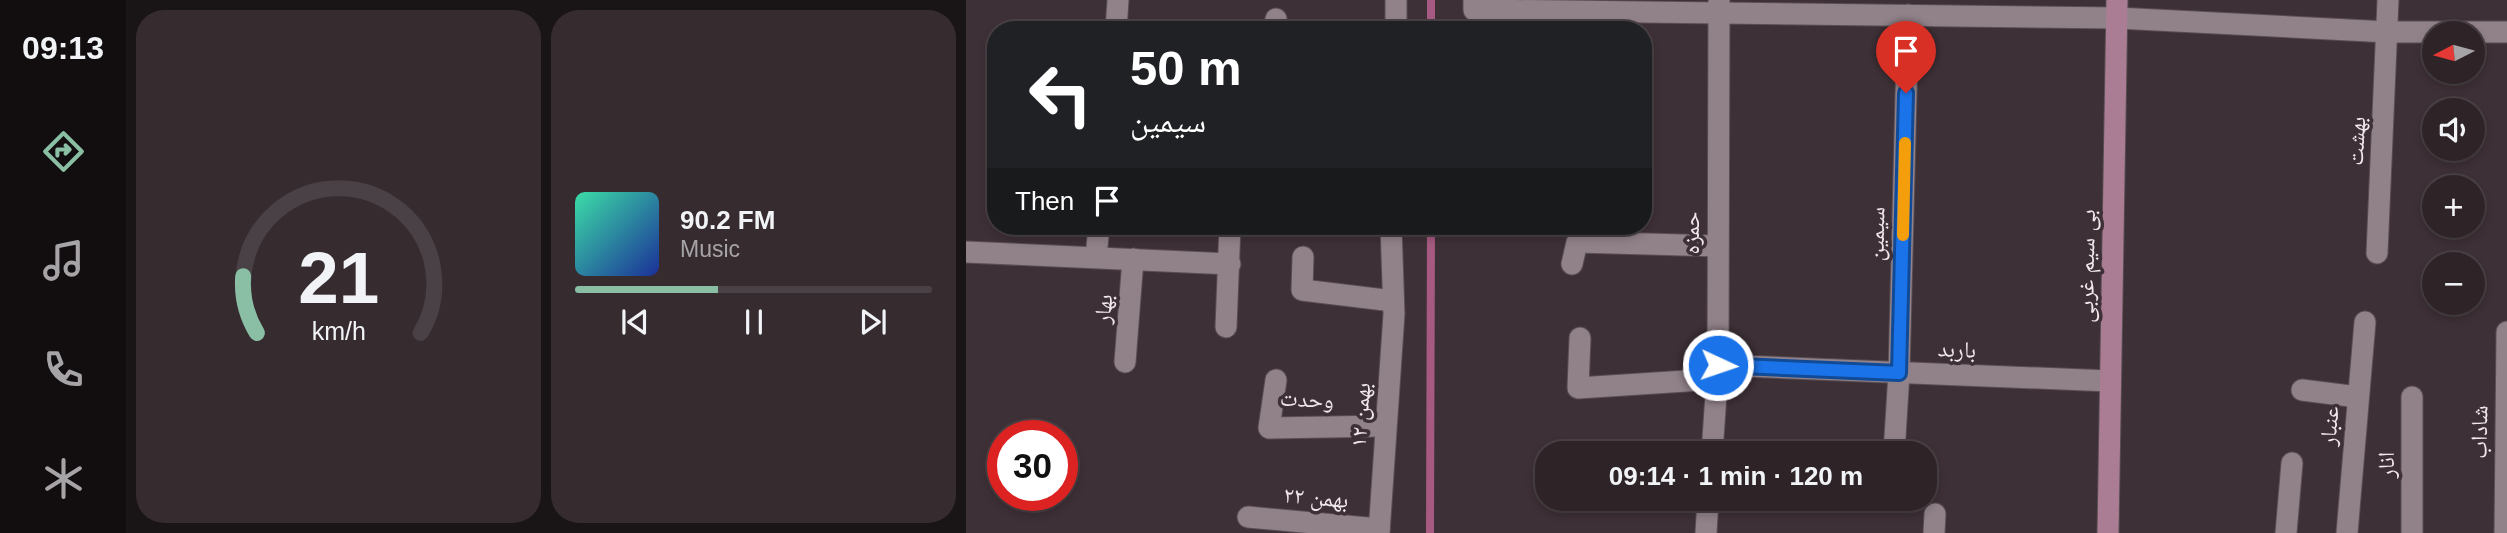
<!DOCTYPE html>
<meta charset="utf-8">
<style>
:root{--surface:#2e2428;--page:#362c30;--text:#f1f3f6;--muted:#a7a4a8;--line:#494145;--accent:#8abfa5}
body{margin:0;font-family:Helvetica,"Noto Naskh Arabic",sans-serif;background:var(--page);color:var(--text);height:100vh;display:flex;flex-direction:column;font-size:26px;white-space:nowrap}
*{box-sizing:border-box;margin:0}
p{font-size:23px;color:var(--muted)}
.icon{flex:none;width:38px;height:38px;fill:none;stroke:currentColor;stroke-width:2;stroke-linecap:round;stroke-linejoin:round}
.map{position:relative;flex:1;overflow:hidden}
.sheet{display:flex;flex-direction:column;gap:10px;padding:10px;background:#191416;width:840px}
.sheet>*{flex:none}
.banner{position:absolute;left:21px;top:21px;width:665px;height:214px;border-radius:28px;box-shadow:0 4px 10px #0003,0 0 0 2px var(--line);background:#202124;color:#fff;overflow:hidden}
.needle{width:46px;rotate:264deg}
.fabs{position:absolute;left:1456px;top:21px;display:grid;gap:14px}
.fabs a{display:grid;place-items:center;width:63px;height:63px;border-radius:50%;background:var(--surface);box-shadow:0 4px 10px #0003,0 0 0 2px var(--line);font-size:35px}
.speed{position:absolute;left:21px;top:420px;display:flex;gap:14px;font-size:35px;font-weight:700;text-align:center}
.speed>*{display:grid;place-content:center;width:91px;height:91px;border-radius:50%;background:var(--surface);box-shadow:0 4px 10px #0003,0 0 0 2px var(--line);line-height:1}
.speed .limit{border:10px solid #d22;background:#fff;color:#111}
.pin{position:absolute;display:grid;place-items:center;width:60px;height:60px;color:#fff;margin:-72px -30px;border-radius:50% 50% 50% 0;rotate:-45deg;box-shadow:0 0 7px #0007}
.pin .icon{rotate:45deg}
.me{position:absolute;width:77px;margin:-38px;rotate:93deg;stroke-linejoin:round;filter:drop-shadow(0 0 5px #0008)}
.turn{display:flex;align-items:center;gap:24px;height:147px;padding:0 28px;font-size:32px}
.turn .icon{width:91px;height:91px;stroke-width:2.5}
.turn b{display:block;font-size:49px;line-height:60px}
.then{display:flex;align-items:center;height:66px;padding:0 28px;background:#0003;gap:14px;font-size:26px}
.sheet .card{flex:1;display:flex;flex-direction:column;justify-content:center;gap:10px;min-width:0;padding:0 24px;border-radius:28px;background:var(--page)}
.sheet .dial{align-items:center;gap:0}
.dial svg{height:182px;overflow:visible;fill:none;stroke:var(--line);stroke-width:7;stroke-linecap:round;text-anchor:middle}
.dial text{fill:var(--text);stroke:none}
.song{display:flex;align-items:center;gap:21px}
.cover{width:84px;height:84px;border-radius:10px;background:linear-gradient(135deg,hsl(160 70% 55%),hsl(230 70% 35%))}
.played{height:7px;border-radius:4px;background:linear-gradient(90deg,var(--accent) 40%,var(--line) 40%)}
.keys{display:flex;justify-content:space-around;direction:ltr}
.sheet .tiles{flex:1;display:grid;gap:10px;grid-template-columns:repeat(2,1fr)}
.trip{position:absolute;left:569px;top:441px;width:402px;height:70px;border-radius:28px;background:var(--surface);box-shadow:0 4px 10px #0003,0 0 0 2px var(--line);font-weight:600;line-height:70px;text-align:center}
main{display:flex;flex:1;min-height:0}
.dock{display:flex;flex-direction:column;width:126px;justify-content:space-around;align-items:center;background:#120e10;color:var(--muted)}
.dock .icon{width:49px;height:49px}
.dock .selected{color:var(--accent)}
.dock b{font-size:32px;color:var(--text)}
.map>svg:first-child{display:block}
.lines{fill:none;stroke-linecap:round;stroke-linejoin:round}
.stream{stroke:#a65a81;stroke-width:8}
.street-casing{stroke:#594e53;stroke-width:23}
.secondary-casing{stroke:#594e53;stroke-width:23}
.street{stroke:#918289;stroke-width:21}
.secondary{stroke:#aa7d94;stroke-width:21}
.route-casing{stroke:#114b97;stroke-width:18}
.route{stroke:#1a73e8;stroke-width:12}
.slow{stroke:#f59e0b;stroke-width:12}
.labels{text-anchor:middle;stroke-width:7;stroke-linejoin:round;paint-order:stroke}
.street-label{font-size:23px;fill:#f1e8ec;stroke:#3d3036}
</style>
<main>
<nav class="dock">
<b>09:13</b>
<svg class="icon selected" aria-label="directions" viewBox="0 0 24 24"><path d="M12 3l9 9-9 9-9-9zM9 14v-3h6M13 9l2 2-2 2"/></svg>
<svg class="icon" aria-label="music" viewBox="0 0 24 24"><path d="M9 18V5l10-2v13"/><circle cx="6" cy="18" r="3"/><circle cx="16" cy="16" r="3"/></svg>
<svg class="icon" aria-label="phone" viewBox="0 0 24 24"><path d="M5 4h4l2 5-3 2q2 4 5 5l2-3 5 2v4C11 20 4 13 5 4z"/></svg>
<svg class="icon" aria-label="climate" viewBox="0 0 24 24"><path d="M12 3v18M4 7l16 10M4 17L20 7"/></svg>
</nav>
<section class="sheet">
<div class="tiles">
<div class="card dial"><svg viewBox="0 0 100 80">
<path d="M14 69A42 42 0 1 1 86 69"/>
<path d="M14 69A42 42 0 0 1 8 44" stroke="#8abfa5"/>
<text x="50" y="56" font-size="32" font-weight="700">21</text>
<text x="50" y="72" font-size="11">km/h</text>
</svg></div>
<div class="card">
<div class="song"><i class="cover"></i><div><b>90.2 FM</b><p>Music</p></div></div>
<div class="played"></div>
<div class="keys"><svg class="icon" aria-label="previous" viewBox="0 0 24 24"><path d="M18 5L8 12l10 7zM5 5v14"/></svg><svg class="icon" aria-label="pause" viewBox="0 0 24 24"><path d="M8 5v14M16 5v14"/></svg><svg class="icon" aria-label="next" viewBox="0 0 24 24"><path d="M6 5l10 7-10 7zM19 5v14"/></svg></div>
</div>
</div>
</section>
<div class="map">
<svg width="1541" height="533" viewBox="0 0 1541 533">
<rect width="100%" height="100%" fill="#3d3036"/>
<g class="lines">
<g class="stream">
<path d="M465 30V0"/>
<path d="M464 533 465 226"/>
</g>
<defs>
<g id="street">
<path d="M430 0V30"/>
<path d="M508 0V10L1151 18 1422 32H1541"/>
<path d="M150 30 152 0"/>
<path d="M308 30 310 19"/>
<path d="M0 252 264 264"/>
<path d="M1411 253 1422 0"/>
<path d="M130 257 133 226"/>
<path d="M337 257 336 290 427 301"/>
<path d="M606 264 611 242 752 246"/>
<path d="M260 327 264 226"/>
<path d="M614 338 612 388 751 379"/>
<path d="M159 362 167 259"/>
<path d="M752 365 1144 381"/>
<path d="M310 380 303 428 419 426"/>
<path d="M1336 390 1392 397"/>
<path d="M1446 397V533"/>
<path d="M746 453 752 365 753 1"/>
<path d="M928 453 933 373 942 15"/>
<path d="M282 517 413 529"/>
<path d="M413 533 428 314 425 226"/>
<path d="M740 533 742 499"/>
<path d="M968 533 969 514"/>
<path d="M1320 533 1326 463"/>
<path d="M1381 533 1399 322"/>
<path d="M1539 533 1541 332"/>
</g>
<path id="secondary" d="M1142 533 1151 0"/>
</defs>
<use href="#street" class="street-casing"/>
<use href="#secondary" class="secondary-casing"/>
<use href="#street" class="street"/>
<use href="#secondary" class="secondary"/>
</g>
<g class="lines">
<defs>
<path id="route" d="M752 365 933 373 940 93"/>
</defs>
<use href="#route" class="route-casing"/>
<use href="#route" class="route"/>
<path class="slow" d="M937 235 939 143"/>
</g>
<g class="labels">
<g class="street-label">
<text transform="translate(1390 141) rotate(-87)" y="8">بهشت</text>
<text transform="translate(725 233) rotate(-90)" y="8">حمزه</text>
<text transform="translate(910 234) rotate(-89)" y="8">سیمین</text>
<text transform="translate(1120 266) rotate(-89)" y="8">بی سیم غربی</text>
<text transform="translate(137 309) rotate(-85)" y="8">بهار</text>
<text transform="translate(991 349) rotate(2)" y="8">باربد</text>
<text transform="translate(341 399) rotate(3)" y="8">وحدت</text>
<text transform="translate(394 415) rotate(-86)" y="8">۱۲ بهمن</text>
<text transform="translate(1363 426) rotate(-85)" y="8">عنبار</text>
<text transform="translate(1513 432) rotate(-89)" y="8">شاداب</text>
<text transform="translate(1420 465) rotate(-90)" y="8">انار</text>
<text transform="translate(350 497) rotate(5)" y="8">۲۲ بهمن</text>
</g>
</g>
</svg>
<div class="fabs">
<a><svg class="needle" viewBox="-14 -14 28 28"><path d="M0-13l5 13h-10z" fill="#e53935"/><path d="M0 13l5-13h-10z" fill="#a7a4a8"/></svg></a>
<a><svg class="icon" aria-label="sound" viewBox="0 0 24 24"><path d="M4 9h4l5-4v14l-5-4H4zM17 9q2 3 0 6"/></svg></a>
<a>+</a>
<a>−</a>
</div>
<div class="speed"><div class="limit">30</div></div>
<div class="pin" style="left:940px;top:93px;background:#d93025"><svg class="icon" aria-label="arrive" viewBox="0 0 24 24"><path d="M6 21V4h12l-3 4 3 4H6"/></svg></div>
<svg class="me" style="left:752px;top:365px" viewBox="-20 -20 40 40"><circle r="17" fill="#1a73e8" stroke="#fff" stroke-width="3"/><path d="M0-11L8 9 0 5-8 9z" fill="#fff"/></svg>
<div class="trip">09:14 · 1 min · 120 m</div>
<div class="banner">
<div class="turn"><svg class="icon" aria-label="left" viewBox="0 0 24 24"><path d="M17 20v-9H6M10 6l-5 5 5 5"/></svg><div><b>50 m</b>سیمین</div></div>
<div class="then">Then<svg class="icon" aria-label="arrive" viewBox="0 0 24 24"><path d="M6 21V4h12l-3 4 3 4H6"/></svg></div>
</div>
</div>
</main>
